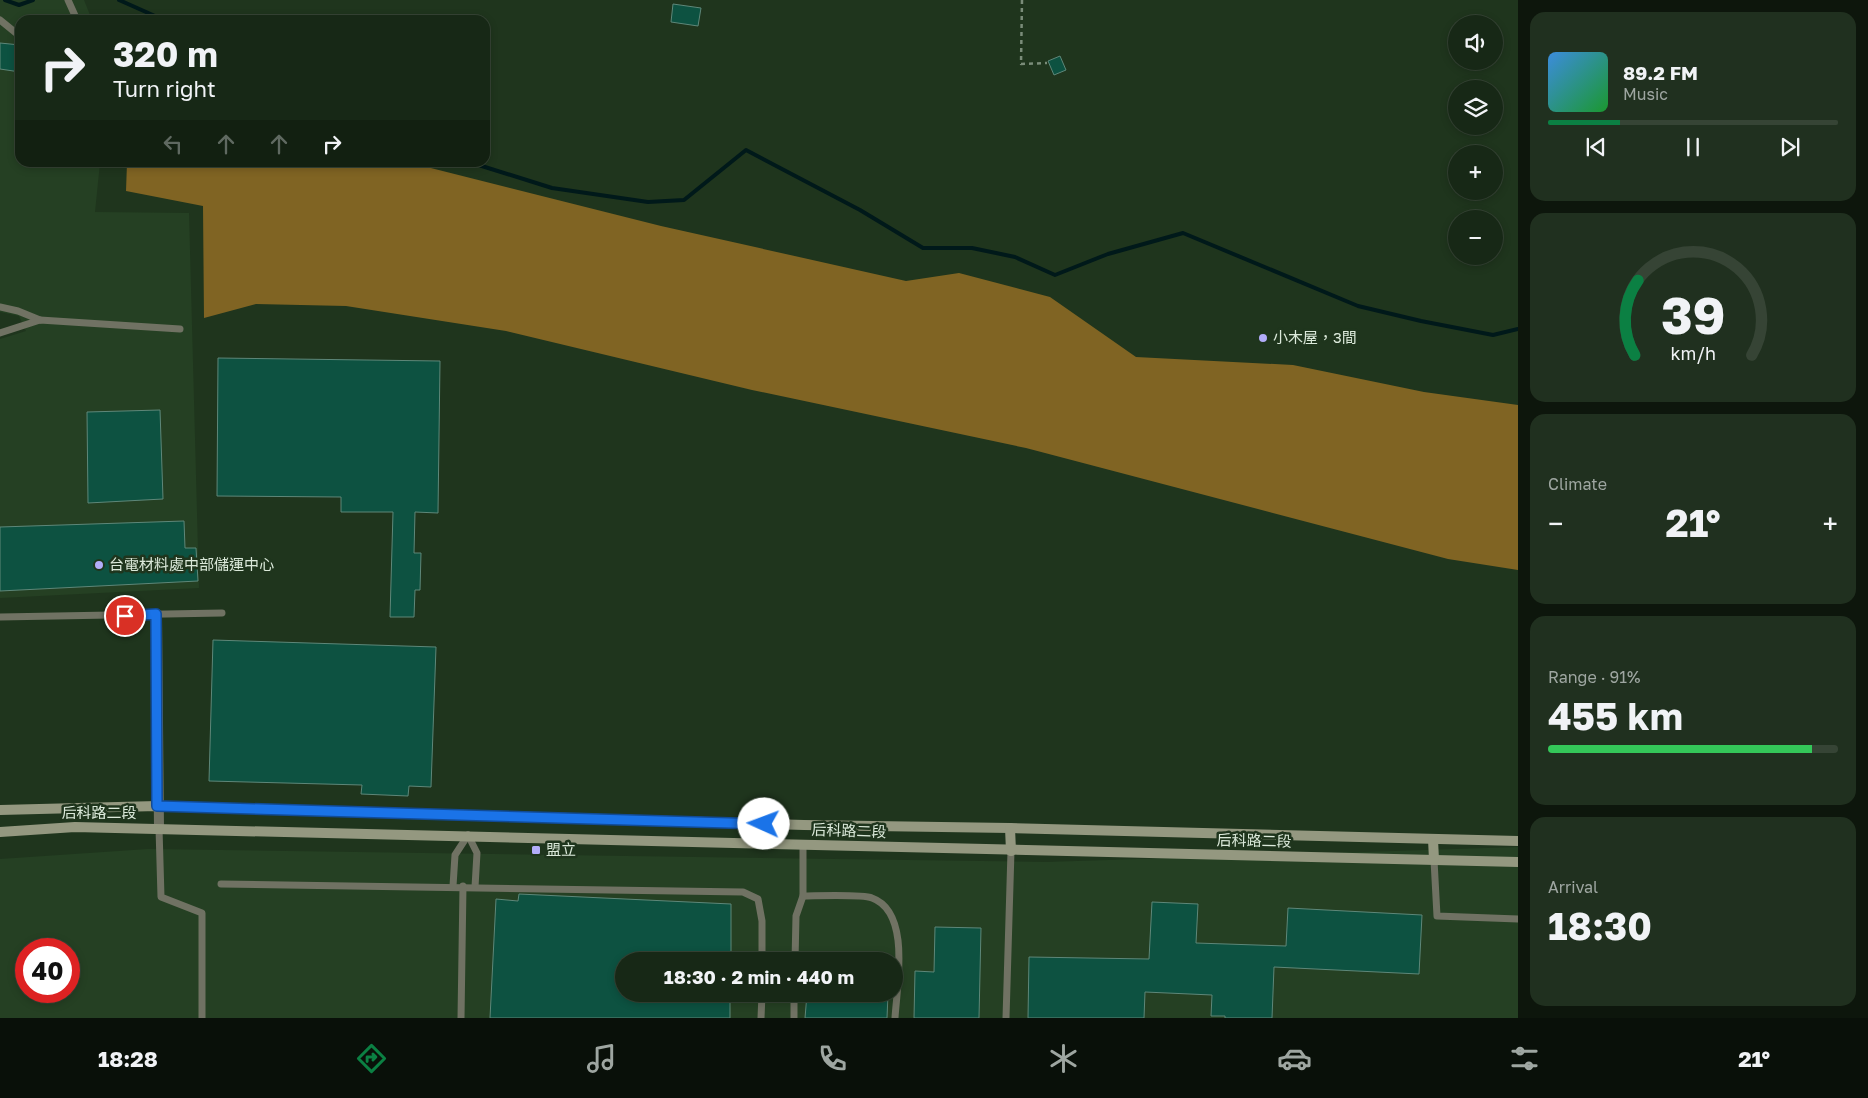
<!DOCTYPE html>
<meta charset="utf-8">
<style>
:root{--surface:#172816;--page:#20301f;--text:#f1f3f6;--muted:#9ea6a1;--line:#364435;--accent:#0b8043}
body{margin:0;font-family:"Golos Text","Noto Sans TC",sans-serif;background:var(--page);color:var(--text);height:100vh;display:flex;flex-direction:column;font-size:19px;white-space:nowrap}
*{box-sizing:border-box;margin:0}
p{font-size:16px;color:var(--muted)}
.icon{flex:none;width:28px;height:28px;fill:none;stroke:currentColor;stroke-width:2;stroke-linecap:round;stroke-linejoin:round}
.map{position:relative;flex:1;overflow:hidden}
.side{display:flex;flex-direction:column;gap:12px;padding:12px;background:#0d160c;width:350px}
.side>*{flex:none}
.guide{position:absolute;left:15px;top:15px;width:475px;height:152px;border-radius:15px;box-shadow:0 2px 8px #0003,0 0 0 1px var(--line);background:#172816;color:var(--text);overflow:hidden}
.tools{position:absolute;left:1448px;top:15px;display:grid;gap:10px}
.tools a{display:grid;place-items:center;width:55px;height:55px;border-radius:50%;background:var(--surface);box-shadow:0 2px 8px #0003,0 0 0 1px var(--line);font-size:25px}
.speed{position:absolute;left:15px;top:938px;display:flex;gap:10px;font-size:25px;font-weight:700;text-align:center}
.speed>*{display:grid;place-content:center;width:65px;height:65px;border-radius:50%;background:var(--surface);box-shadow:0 2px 8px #0003,0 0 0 1px var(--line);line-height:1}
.speed .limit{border:8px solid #d22;background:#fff;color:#111}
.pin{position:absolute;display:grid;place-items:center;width:42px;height:42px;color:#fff;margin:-21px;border:2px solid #fff;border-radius:50%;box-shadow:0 1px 5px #0007}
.me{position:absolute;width:55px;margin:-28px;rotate:272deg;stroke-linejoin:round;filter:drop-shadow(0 0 4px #0008)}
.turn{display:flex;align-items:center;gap:18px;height:105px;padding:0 15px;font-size:22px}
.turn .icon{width:65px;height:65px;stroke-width:2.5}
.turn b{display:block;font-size:35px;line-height:42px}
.lanes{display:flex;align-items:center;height:48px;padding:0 15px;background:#0003;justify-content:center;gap:25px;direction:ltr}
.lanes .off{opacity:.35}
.big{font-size:38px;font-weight:700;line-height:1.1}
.side .widget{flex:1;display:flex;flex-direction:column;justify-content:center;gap:8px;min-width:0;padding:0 18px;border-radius:15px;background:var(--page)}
.side .dial{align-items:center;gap:0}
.dial svg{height:130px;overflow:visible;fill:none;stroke:var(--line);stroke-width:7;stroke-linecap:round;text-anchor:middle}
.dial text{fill:var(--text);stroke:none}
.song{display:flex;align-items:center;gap:15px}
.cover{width:60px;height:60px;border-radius:8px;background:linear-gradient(135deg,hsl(210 70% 55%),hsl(130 70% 35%))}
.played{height:5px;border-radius:2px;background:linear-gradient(90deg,var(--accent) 25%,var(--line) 25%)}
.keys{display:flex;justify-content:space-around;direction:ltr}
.heat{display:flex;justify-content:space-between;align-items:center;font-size:28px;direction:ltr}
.charge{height:8px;border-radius:4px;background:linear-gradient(90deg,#34c759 91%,var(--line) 0)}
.trip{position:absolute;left:615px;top:952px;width:288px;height:50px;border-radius:25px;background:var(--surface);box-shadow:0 2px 8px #0003,0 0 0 1px var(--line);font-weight:700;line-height:50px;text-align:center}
.tabs{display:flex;height:80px;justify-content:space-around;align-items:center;background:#091009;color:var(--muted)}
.tabs .icon{width:35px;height:35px}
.tabs .selected{color:var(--accent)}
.tabs b{font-size:22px;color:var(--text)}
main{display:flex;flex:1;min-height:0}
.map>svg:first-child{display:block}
.built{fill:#254023;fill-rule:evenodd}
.forest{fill:#806423}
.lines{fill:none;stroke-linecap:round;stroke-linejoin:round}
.stream{stroke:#00191a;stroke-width:4}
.building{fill:#0d5241;stroke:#5e8779}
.path{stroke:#7a8c79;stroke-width:2.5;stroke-dasharray:4 4;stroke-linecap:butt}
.lane{stroke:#707263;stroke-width:7}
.street{stroke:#707263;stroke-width:10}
.secondary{stroke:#949880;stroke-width:10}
.route-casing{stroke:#114b97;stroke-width:12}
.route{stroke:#1a73e8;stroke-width:9}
.poi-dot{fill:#b2adf9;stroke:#1f351d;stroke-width:2}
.labels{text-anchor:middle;stroke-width:5;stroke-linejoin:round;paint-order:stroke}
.poi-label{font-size:15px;fill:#dbe9da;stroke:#1f351d;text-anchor:start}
.street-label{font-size:15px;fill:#dbe9da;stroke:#1f351d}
</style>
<main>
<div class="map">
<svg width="1518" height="1018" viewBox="0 0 1518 1018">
<rect width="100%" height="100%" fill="#1f351d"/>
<g class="built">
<path d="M0 0H84L92 20H20V162L100 163 95 212 189 213 199 588 0 598V339L26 331 19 316 0 312Z"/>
<path d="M1518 847V1018H0V859L148 849 1046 862ZM26 949H69V991H26ZM624 961H894V994H624Z"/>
</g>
<path class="forest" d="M127 163H411L661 226 906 281 959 273 1050 297 1136 357 1293 365 1424 392 1518 405V570L1448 559 1026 448 752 390 506 331 346 306 256 304 204 318 203 206 126 191Z"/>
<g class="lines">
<g class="stream">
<path d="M5 0 19 5 33 0"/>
<path d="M119 0 164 20"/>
<path d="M469 162 552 188 648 202 684 200 746 150 860 210 923 248H972L1015 257 1055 275 1108 254 1183 233 1358 306 1421 321 1493 335 1518 329"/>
</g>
</g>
<g class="building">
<path d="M673 4 701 8 698 26 671 22Z"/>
<path d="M0 43 20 45V72L0 69Z"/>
<path d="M1060 56 1066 70 1054 75 1048 61Z"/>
<path d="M218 358 440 361 438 513 415 512 414 553H421L420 590H415L414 617H390L393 512H341V497L217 496Z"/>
<path d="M160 410 163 499 88 503 87 412Z"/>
<path d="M184 521 185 548H196L198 581 0 591V527Z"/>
<path d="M213 640 436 647 431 787 409 786 408 796 361 794 362 785 209 781Z"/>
<path d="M519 894 731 904V961H624V994H730V1018H490L496 899 518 901Z"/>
<path d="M1152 902 1198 904 1196 943 1286 946 1288 908 1422 915 1419 974 1274 967 1272 1018H1225V1016H1211L1212 995 1145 992 1144 1018H1028L1029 957 1149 959Z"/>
<path d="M935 927 981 928 979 1018H914L915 971 934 972Z"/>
<path d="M807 994H888L887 1018H805Z"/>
</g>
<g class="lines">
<path class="path" d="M1022 0 1021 64 1047 63"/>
<g class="lane">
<path d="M68 0 77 20"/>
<path d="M0 20 16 33 20 34"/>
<path d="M0 307 18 311 40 320"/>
<path d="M0 333 40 320 180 329"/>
<path d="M0 617 222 613"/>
<path d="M159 828 161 897 202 913V1018"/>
<path d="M468 835 477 853 475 887"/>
<path d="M1434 860 1437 916 1518 919"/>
<path d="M221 884 743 892 758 899 762 921V961"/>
<path d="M453 886 455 855 468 835"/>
<path d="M803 896C816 896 862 894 872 898 911 912 897 985 895 1018"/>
<path d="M795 961 796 916 803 896V844"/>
<path d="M461 1018 463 886"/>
<path d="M761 1018 762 994"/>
<path d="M794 1018V994"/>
<path d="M1006 1018 1011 851"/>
</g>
<path class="street" d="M157 614 159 828"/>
<g class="secondary">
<path d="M0 810 157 806 804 825 1010 828 1518 841"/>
<path d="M1010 828 1011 851"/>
<path d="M0 832 75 827 1518 862"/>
<path d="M1433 839 1434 860"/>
</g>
</g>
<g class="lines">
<defs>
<path id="route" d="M125 616 156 614 157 806 764 824"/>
</defs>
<use href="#route" class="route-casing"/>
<use href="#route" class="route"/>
</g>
<g class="poi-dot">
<circle cx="1263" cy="338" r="5"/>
<circle cx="99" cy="565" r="5"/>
<rect x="531" y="845" width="10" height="10" rx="2.5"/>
</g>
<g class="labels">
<g class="poi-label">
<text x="1273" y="343">小木屋，3間</text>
<text x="109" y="570">台電材料處中部儲運中心</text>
<text x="546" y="855">盟立</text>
</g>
<g class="street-label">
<text x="99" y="818">后科路二段</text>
<text transform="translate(849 831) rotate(2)" y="5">后科路二段</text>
<text transform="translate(1254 841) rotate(1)" y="5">后科路二段</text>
</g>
</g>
</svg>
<div class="tools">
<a><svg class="icon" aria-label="sound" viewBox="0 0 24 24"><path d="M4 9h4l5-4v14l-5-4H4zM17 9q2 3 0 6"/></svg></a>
<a><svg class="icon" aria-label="layers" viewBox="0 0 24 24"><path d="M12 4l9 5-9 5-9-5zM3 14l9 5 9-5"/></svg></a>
<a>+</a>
<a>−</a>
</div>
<div class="speed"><div class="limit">40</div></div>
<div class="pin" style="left:125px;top:616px;background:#d93025"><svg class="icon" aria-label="arrive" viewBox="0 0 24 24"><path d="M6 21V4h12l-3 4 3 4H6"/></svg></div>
<svg class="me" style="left:764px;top:824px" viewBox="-20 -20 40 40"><circle r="19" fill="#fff"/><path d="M0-13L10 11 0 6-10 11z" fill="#1a73e8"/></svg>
<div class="trip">18:30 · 2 min · 440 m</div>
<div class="guide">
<div class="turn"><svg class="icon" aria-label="right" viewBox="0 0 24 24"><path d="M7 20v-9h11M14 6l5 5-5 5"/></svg><div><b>320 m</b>Turn right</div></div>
<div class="lanes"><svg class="icon off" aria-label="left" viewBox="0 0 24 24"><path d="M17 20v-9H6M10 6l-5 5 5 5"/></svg><svg class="icon off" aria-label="ahead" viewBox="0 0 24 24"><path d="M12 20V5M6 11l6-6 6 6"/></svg><svg class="icon off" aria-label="ahead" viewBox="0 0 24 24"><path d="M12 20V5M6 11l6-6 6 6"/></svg><svg class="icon" aria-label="right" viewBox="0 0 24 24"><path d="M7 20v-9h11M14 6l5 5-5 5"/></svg></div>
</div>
</div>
<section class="side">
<div class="widget">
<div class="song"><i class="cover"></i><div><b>89.2 FM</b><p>Music</p></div></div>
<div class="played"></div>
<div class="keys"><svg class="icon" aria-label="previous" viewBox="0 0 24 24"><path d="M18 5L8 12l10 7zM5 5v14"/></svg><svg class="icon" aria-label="pause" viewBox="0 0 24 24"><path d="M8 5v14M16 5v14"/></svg><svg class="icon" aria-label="next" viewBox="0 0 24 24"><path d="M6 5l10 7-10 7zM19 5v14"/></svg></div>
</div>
<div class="widget dial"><svg viewBox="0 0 100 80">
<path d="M14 69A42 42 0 1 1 86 69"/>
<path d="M14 69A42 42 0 0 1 16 23" stroke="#0b8043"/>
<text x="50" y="56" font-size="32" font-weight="700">39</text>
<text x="50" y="72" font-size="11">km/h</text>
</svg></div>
<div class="widget"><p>Climate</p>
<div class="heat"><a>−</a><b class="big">21°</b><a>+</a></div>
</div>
<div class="widget"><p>Range · 91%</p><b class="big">455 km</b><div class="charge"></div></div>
<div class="widget"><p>Arrival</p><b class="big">18:30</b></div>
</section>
</main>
<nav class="tabs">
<b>18:28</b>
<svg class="icon selected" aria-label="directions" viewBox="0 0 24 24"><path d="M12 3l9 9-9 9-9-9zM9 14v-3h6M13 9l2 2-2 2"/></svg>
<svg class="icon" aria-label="music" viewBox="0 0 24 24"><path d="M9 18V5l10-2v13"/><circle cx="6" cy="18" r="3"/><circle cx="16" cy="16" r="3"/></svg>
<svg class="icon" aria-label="phone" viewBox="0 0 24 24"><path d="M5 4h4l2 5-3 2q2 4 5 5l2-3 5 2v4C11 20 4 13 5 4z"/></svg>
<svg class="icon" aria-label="climate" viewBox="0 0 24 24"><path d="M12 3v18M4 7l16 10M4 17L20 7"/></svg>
<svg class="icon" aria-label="car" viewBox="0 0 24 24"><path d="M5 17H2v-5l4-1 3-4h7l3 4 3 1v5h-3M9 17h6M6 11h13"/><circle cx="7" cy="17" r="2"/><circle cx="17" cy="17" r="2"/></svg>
<svg class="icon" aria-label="filters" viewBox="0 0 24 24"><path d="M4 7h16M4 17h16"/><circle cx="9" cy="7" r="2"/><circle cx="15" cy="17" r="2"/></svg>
<b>21°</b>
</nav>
